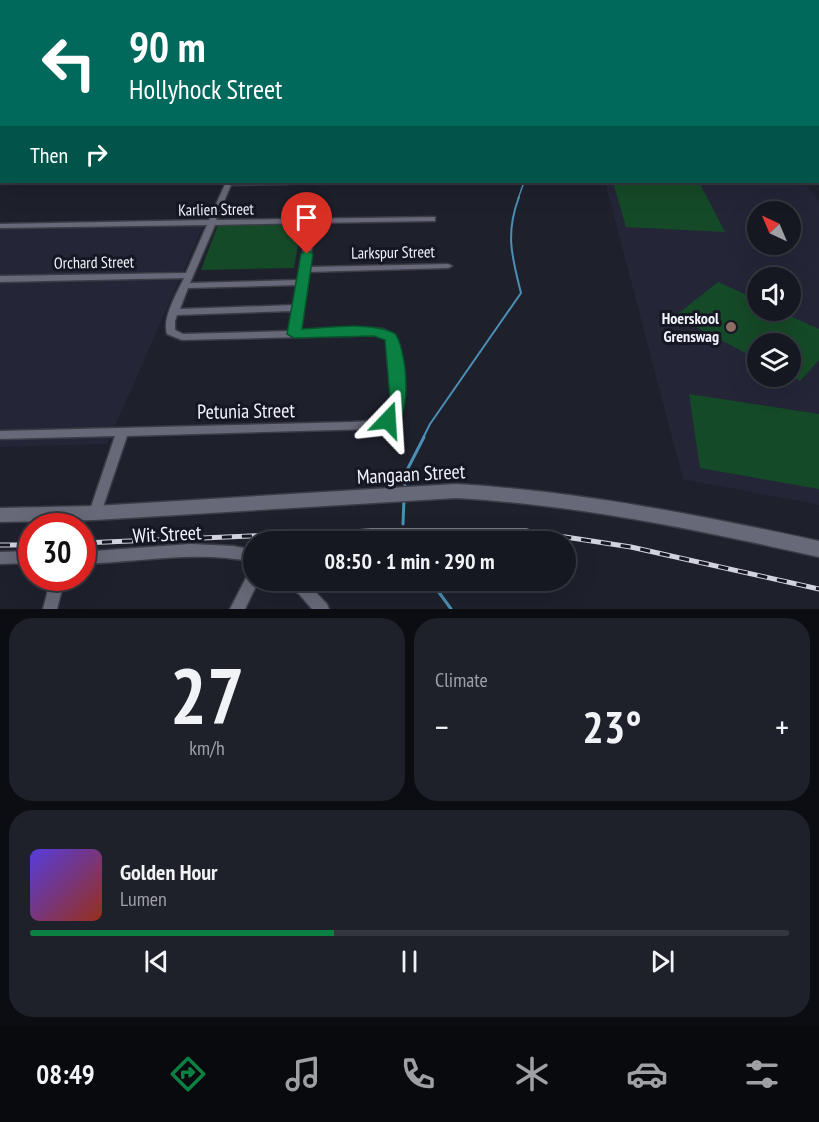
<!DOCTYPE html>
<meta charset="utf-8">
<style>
:root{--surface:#161821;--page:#1f212a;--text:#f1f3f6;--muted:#9ea0a5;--line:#35373f;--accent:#0b8043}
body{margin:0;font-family:"PT Sans Narrow",sans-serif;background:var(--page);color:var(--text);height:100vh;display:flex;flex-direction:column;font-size:22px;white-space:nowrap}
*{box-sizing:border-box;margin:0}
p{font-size:20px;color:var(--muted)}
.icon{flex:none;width:33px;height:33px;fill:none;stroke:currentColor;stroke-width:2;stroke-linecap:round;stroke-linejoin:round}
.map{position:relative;height:609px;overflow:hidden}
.panel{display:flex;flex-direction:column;gap:9px;padding:9px;background:#0c0d12;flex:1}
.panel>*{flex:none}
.top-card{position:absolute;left:0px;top:0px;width:819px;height:183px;box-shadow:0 6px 24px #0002,0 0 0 2px var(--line);background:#00695c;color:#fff;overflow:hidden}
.needle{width:39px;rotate:316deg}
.fabs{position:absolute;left:747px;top:201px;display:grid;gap:12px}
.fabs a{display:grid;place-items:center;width:54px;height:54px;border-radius:50%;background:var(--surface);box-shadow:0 6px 24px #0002,0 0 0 2px var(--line);font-size:30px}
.speed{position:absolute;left:18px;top:513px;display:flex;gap:12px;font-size:30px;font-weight:700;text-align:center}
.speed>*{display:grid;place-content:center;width:78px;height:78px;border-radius:50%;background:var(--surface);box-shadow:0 6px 24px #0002,0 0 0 2px var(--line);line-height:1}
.speed .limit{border:9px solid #d22;background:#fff;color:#111}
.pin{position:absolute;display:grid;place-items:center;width:51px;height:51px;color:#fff;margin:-62px -26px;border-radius:50% 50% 50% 0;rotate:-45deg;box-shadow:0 0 6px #0007}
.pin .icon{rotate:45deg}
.me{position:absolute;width:66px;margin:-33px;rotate:20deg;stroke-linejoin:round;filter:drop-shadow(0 0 4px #0008)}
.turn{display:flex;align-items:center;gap:21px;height:126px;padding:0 30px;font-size:27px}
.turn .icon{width:78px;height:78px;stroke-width:2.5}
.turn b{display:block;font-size:42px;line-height:51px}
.then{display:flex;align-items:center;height:57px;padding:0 30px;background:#0003;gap:12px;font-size:22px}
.big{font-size:45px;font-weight:800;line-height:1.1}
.panel .tile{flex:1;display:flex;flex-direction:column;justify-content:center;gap:9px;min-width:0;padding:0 21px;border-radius:24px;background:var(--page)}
.panel .dial{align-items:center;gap:0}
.dial b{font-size:78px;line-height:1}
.song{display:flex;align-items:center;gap:18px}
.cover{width:72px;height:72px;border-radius:9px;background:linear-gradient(135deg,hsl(250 70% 55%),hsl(10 70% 35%))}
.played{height:6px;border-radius:3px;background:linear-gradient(90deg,var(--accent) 40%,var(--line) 40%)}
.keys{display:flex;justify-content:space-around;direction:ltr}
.heat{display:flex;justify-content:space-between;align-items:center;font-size:33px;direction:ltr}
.panel .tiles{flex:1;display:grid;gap:9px;grid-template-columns:1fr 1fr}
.tile:last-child{grid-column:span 2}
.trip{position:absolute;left:243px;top:531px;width:333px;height:60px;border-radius:30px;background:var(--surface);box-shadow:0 6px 24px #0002,0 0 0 2px var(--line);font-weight:800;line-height:60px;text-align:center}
.menu{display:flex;height:96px;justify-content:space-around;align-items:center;background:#090a0d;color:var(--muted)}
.menu .icon{width:42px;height:42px}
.menu .active{color:var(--accent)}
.menu b{font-size:27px;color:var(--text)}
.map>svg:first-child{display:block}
.built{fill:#242638;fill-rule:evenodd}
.green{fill:#154a28}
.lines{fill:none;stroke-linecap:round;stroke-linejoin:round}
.stream-far2{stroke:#4b8fb4;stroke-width:1.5}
.stream-far1{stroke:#4b8fb4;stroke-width:2}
.stream{stroke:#4b8fb4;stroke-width:3}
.street-casing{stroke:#3c3c47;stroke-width:3}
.secondary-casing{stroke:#3c3c47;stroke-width:3}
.street{fill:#676978;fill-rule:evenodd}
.secondary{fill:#676978;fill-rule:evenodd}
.rail-casing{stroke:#d2d3dc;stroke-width:5}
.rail{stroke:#151722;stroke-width:3;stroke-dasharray:10;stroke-linecap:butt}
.route{fill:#0b8043;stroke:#07532c;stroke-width:1.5}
.education-dot{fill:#8d6e63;stroke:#151722;stroke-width:2}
.labels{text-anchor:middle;stroke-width:6;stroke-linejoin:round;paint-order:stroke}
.street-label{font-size:16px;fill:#f1f2fb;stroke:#151722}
.poi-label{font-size:16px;font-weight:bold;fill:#f1f2fb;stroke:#151722;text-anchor:end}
.near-street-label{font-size:20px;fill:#f1f2fb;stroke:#151722}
</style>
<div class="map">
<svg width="819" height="609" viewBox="0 0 819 609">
<rect width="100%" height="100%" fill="#1e202c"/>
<g class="built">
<path d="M605 182H804L819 201V505L683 479ZM758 212H790V244H758ZM758 278H790V310H758ZM758 344H790V376H758Z"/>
<path d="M203 226 107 444 0 447V229Z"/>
</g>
<g class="green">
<path d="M613 182H699L725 232 626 227Z"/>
<path d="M302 223 294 268 201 270 218 225Z"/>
<path d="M718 282 757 300 758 310 779 311 819 329V360L800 381 791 376 790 344H758L757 359 675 316Z"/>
<path d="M689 394 819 414V489L700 468Z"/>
</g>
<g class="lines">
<g class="stream-far2">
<path d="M2 2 13 0"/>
<path d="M518 199 524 182"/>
</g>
<path class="stream-far1" d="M423 438 430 424 521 293C512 257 505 234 519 197"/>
<g class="stream">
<path d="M405 488V474L424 437"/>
<path d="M403 524 404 499"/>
<path d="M403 538V542"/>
<path d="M430 580 451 609"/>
</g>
<defs>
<g id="street">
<path d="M187 0H191L186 2Z"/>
<path d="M290 0 296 2H289Z"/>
<rect x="355" y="0" width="4" height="2"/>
<rect x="379" y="0" width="4" height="2"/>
<path d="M408 0H412V2H409Z"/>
<rect x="431" y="0" width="4" height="2"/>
<rect x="449" y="0" width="4" height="2"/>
<path d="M495 0H499V2H496Z"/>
<path d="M690 0H694V2H691Z"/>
<path d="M771 0H775L776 2H773Z"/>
<rect x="0" y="14" width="2" height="2"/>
<rect x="818" y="20" width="1" height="2"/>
<rect x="0" y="21" width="2" height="2"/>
<rect x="818" y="30" width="1" height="3"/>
<rect x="0" y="34" width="2" height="2"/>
<rect x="0" y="41" width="2" height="2"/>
<rect x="0" y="49" width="2" height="2"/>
<rect x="818" y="57" width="1" height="2"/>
<rect x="0" y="63" width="2" height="2"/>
<rect x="0" y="75" width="2" height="2"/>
<rect x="0" y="86" width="2" height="4"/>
<rect x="0" y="101" width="2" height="4"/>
<rect x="818" y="108" width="1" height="4"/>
<path d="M818 124 819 125V129L818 128Z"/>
<path d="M0 178H2V182H4L0 184Z"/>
<path d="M226 182H290L287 184 231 185 216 220 435 217V221H432L315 223 309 267 448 264 452 266 448 268 308 272 299 331 383 329 394 335C403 352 410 403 397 418 391 426 380 428 371 429L127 436 101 513 100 517 95 519 90 517 89 513 115 436 0 439V431L352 422C362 421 376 422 385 416 387 415 390 412 391 409 397 397 391 352 387 339L381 335 182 340 167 334C162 318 177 293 184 278L0 282V276L186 273 207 225 0 228V224L209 220ZM308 223 298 280 190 283 215 225ZM298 285 294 305 180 309 188 288ZM293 311 290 331 183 334 175 330V321L177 315Z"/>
<path d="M190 544 233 546 254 550V562C196 550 141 562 82 564V552Z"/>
<path d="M32 551V563L0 564V552Z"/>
<path d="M254 571V580H259L245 609H230L249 572Z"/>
<path d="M51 578H65L57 609H43Z"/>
<path d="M285 580H304L327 604 329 609H312L299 594 287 585Z"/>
</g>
<g id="secondary">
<path d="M682 0H686L687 2H682Z"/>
<rect x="818" y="137" width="1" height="5"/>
<path d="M818 160 819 161V168L818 167Z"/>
<path d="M456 484C579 491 699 515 819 541V557C699 530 579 505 456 498L95 520 0 522V508L95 506Z"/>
</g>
</defs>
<use href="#street" class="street-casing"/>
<use href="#secondary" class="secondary-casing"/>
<use href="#street" class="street"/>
<use href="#secondary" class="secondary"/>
<defs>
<g id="rail">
<path d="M82 543 371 531H526L631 547 819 589"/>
<path d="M0 545H32"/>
</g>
</defs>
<use href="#rail" class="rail-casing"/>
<use href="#rail" class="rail"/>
</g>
<path class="route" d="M307 250 313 254 302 329C328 328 370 321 394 333 405 339 419 436 382 425L379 420 389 408 390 398 385 340 374 336 294 338 287 334 301 254Z"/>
<circle class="education-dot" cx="731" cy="327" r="6"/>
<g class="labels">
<g class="street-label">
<text transform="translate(216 209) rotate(-1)" y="6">Karlien Street</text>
<text transform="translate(393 252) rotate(-1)" y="6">Larkspur Street</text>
<text transform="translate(94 262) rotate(-1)" y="6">Orchard Street</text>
</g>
<g class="poi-label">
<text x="719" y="324">Hoerskool<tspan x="719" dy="18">Grenswag</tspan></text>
</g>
<g class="near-street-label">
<text transform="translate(246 411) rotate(-1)" y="7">Petunia Street</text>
<text transform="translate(411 474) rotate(-3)" y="7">Mangaan Street</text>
<text transform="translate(167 534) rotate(-3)" y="7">Wit Street</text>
</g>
</g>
</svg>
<div class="fabs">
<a><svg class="needle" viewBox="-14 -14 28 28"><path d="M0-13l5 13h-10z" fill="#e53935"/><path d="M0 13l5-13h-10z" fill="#9ea0a5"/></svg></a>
<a><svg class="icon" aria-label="sound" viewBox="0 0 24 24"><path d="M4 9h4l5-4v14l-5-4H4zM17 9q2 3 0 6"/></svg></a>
<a><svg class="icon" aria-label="layers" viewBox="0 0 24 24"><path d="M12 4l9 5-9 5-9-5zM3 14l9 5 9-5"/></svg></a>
</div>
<div class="speed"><div class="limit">30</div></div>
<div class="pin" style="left:307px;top:254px;background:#d93025"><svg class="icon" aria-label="arrive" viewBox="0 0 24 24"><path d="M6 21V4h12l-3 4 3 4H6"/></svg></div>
<svg class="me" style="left:388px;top:420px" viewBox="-20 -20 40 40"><path d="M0-17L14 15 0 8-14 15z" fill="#0b8043" stroke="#fff" stroke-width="4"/></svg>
<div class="trip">08:50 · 1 min · 290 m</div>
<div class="top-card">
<div class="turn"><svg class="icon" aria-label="left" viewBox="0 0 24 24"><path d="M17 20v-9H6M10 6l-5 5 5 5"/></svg><div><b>90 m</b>Hollyhock Street</div></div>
<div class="then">Then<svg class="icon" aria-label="right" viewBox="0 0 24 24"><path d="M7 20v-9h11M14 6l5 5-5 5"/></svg></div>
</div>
</div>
<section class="panel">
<div class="tiles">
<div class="tile dial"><b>27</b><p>km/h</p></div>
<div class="tile"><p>Climate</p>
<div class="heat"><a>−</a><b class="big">23°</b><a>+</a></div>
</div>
<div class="tile">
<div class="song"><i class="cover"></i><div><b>Golden Hour</b><p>Lumen</p></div></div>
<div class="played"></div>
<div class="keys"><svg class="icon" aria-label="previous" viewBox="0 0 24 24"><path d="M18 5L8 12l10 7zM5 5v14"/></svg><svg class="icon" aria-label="pause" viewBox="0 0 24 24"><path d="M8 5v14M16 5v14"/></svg><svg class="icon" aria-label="next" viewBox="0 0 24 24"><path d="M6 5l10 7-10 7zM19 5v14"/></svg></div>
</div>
</div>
</section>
<nav class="menu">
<b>08:49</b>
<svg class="icon active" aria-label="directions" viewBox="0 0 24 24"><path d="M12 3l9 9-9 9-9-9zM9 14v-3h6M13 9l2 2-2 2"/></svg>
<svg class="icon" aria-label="music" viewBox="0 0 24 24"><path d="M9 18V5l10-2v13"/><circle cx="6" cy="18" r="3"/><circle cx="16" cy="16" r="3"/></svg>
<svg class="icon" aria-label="phone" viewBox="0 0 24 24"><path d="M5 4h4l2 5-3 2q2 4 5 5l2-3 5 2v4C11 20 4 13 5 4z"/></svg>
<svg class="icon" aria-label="climate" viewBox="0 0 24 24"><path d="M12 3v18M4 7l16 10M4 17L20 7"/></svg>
<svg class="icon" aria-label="car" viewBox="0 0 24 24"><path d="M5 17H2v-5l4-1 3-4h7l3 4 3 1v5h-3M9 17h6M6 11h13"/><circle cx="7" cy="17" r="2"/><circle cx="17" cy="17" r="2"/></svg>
<svg class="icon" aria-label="filters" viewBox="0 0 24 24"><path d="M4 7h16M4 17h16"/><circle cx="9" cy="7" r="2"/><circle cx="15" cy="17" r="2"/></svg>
</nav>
